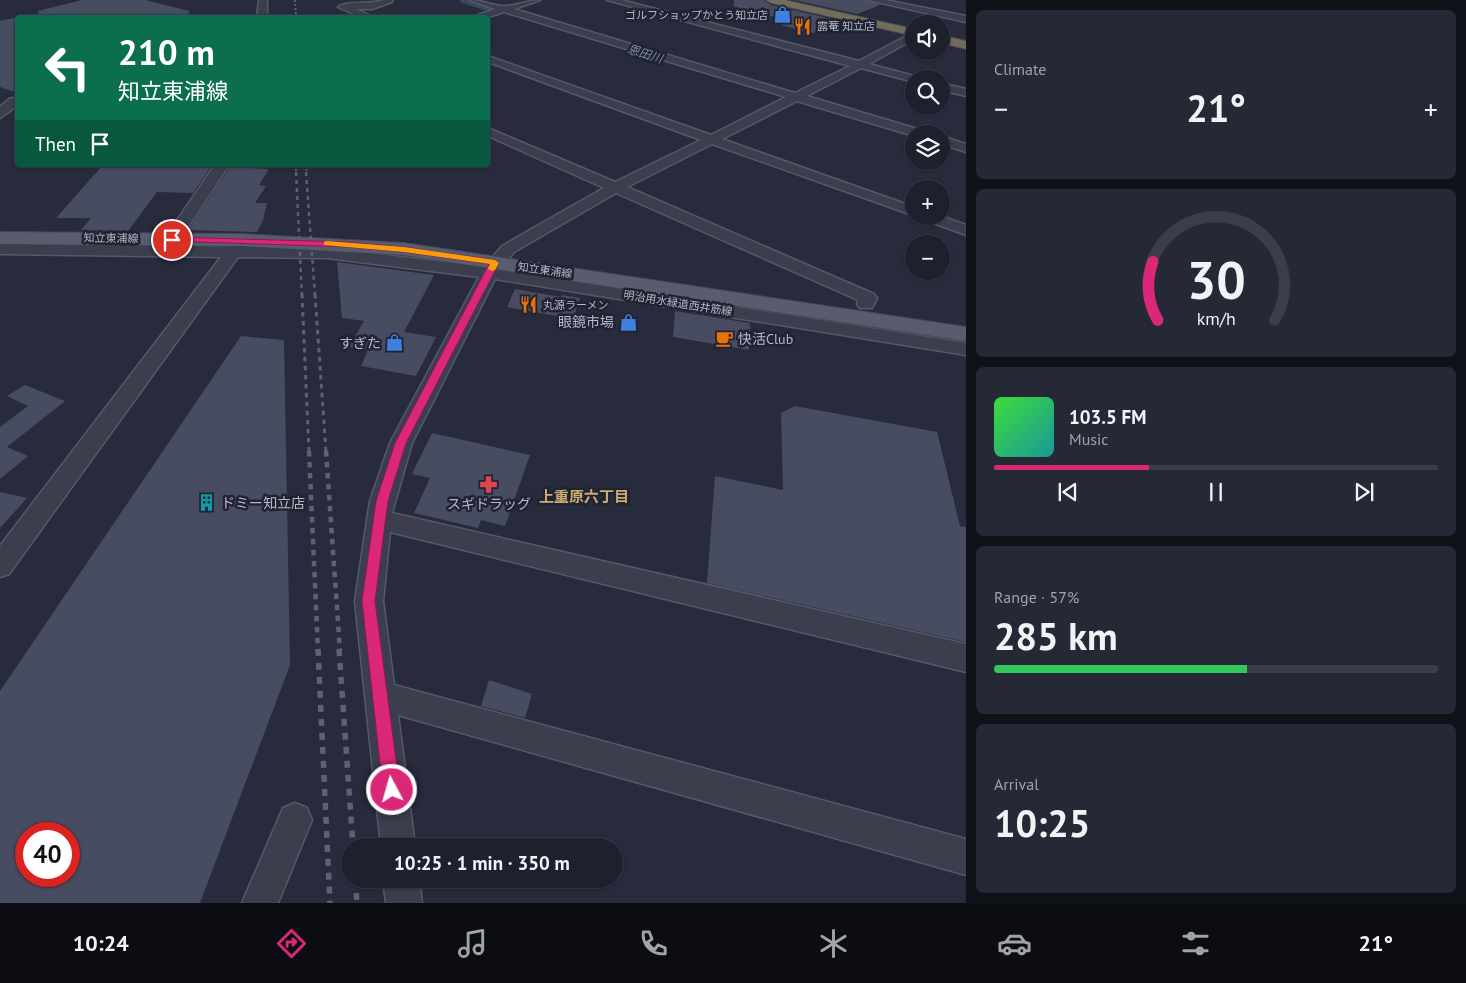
<!DOCTYPE html>
<meta charset="utf-8">
<style>
:root{--surface:#1d202d;--page:#252835;--text:#f1f3f6;--muted:#a0a3aa;--line:#3b3e49;--accent:#db2777}
body{margin:0;font-family:"PT Sans","Noto Sans JP",sans-serif;background:var(--page);color:var(--text);height:100vh;display:flex;flex-direction:column;font-size:19px;white-space:nowrap}
*{box-sizing:border-box;margin:0}
p{font-size:16px;color:var(--muted)}
.icon{flex:none;width:28px;height:28px;fill:none;stroke:currentColor;stroke-width:2;stroke-linecap:round;stroke-linejoin:round}
.map{position:relative;flex:1;overflow:hidden}
.drawer{display:flex;flex-direction:column;gap:10px;padding:10px;background:#101219;width:500px}
.drawer>*{flex:none}
.banner{position:absolute;left:15px;top:15px;width:475px;height:152px;border-radius:5px;box-shadow:0 1px 4px #0004,0 0 0 1px var(--line);background:#0b6e4f;color:#fff;overflow:hidden}
.tools{position:absolute;left:905px;top:15px;display:grid;gap:10px}
.tools a{display:grid;place-items:center;width:45px;height:45px;border-radius:50%;background:var(--surface);box-shadow:0 1px 4px #0004,0 0 0 1px var(--line);font-size:25px}
.speed{position:absolute;left:15px;top:822px;display:flex;gap:10px;font-size:25px;font-weight:700;text-align:center}
.speed>*{display:grid;place-content:center;width:65px;height:65px;border-radius:50%;background:var(--surface);box-shadow:0 1px 4px #0004,0 0 0 1px var(--line);line-height:1}
.speed .limit{border:8px solid #d22;background:#fff;color:#111}
.pin{position:absolute;display:grid;place-items:center;width:42px;height:42px;color:#fff;margin:-21px;border:2px solid #fff;border-radius:50%;box-shadow:0 1px 5px #0007}
.me{position:absolute;width:55px;margin:-28px;rotate:354deg;stroke-linejoin:round;filter:drop-shadow(0 0 4px #0008)}
.turn{display:flex;align-items:center;gap:18px;height:105px;padding:0 20px;font-size:22px}
.turn .icon{width:65px;height:65px;stroke-width:2.5}
.turn b{display:block;font-size:35px;line-height:42px}
.then{display:flex;align-items:center;height:48px;padding:0 20px;background:#0003;gap:10px;font-size:19px}
.big{font-size:38px;font-weight:600;line-height:1.1}
.drawer .tile{flex:1;display:flex;flex-direction:column;justify-content:center;gap:8px;min-width:0;padding:0 18px;border-radius:8px;background:var(--page)}
.drawer .dial{align-items:center;gap:0}
.dial svg{height:130px;overflow:visible;fill:none;stroke:var(--line);stroke-width:7;stroke-linecap:round;text-anchor:middle}
.dial text{fill:var(--text);stroke:none}
.song{display:flex;align-items:center;gap:15px}
.cover{width:60px;height:60px;border-radius:8px;background:linear-gradient(135deg,hsl(120 70% 55%),hsl(180 70% 35%))}
.played{height:5px;border-radius:2px;background:linear-gradient(90deg,var(--accent) 35%,var(--line) 35%)}
.keys{display:flex;justify-content:space-around;direction:ltr}
.heat{display:flex;justify-content:space-between;align-items:center;font-size:28px;direction:ltr}
.charge{height:8px;border-radius:4px;background:linear-gradient(90deg,#34c759 57%,var(--line) 0)}
.trip{position:absolute;left:341px;top:838px;width:282px;height:50px;border-radius:25px;background:var(--surface);box-shadow:0 1px 4px #0004,0 0 0 1px var(--line);font-weight:600;line-height:50px;text-align:center}
.tabs{display:flex;height:80px;justify-content:space-around;align-items:center;background:#0c0d12;color:var(--muted)}
.tabs .icon{width:35px;height:35px}
.tabs .active{color:var(--accent)}
.tabs b{font-size:22px;color:var(--text)}
main{display:flex;flex:1;min-height:0}
.map>svg:first-child{display:block}
.lines{fill:none;stroke-linecap:round;stroke-linejoin:round}
.river{fill:#3e4563;fill-rule:evenodd}
.building{fill:#484c60;fill-rule:evenodd}
.minor-casing{stroke:#555967;stroke-width:3}
.major-casing{stroke:#434756;stroke-width:2}
.highway-casing{stroke:#424654;stroke-width:2}
.minor{fill:#3a3e4d;fill-rule:evenodd}
.major{fill:#595c6c;fill-rule:evenodd}
.highway{fill:#726d58;fill-rule:evenodd}
.rail-far4{stroke:#5d6173;stroke-width:2;stroke-dasharray:2 2;stroke-linecap:butt}
.rail-far3{stroke:#5d6173;stroke-width:2.5;stroke-dasharray:4 4;stroke-linecap:butt}
.rail-far2{stroke:#5d6173;stroke-width:3;stroke-dasharray:4.5 4.5;stroke-linecap:butt}
.rail-far1{stroke:#5d6173;stroke-width:4.5;stroke-dasharray:5.5 5.5;stroke-linecap:butt}
.rail{stroke:#5d6173;stroke-width:5.5;stroke-dasharray:7 7;stroke-linecap:butt}
.route{fill:#db2777;stroke:#8e194d}
.slow{fill:#f59e0b}
.labels{text-anchor:middle;stroke-width:5;stroke-linejoin:round;paint-order:stroke}
.far-poi-label{font-size:11px;fill:#b6b9c7;stroke:#1f2332;text-anchor:start}
.far-street-label{font-size:11px;fill:#b6b9c7;stroke:#1f2332}
.far-water-label{font-size:12px;font-style:italic;fill:#818aac;stroke:#1f2332}
.poi-label{font-size:14px;fill:#b6b9c7;stroke:#1f2332;text-anchor:end}
.neighbourhood-label{font-size:15px;font-weight:bold;fill:#cbab6e;stroke:#1f2332}
</style>
<main>
<div class="map">
<svg width="966" height="903" viewBox="0 0 966 903">
<rect width="100%" height="100%" fill="#272b3c"/>
<g class="lines">
<path class="river" d="M459 0C473 0 496 0 505 9L497 14 462 3Z"/>
</g>
<g class="building">
<path d="M82 0H145L189 11 188 18H39L38 11Z"/>
<path d="M734 0H764L771 5 841 21 813 33 780 25 792 21 734 7Z"/>
<path d="M794 0H866L880 5 857 14Z"/>
<path d="M18 17V93L0 87V21Z"/>
<path d="M103 165H202L201 167H211L193 193 157 192 128 231 81 230 91 218H56Z"/>
<path d="M230 167 269 169 259 185 266 186 255 203H267L263 220 257 232 188 230Z"/>
<path d="M337 262 434 275 404 332 436 337 416 376 361 366 368 350 349 347 364 321 342 318Z"/>
<path d="M515 289 561 297 562 295 580 298 573 319 507 307Z"/>
<path d="M675 311 750 323 749 350 673 337Z"/>
<path d="M241 336 284 340 290 665 200 903H0V691ZM26 834H69V876H26Z"/>
<path d="M25 385 65 401 7 447 28 456 0 479V427L28 406 7 396Z"/>
<path d="M795 406 937 432 960 526 966 527V642L707 583 715 476 783 490 781 413Z"/>
<path d="M432 433 530 455 505 526 481 520 478 528 414 513 430 478 412 474Z"/>
<path d="M0 492 27 498 0 528Z"/>
<path d="M489 680 532 694 525 718 481 706Z"/>
</g>
<g class="lines">
<defs>
<g id="minor">
<path d="M259 0H267V18H257Z"/>
<path d="M384 0H392V2L372 9H356L376 18H362L338 7C348 0 371 5 384 0Z"/>
<path d="M470 0C482 0 496 7 505 6 517 6 528 0 540 0L514 9 795 93 850 66 607 0H621L859 61 914 32V39L869 64 918 77 919 79H914V82L861 68 807 96 924 131 926 134H914V136L797 101 722 139 914 207 915 216 712 144 627 187 874 294 877 298 872 308H860L857 304 858 300 616 193 514 252 500 270 966 343V355L495 279 412 443 392 513 966 644V672L390 532 383 601 394 685 966 839V875L398 715 415 846H381L355 601 367 520 370 501 390 443 479 277 327 258 238 257 9 574 0 577V546L221 257 0 254V244L229 247 234 240 240 238 248 243 245 247 327 248 484 267 502 246 604 188 488 136V128L615 182 701 140 488 62V56L711 135 786 97 504 12 485 18H469L495 9Z"/>
<path d="M868 0H885L966 16V22Z"/>
<path d="M941 83 966 89V96L941 90Z"/>
<path d="M18 97V105L0 118V107L9 99Z"/>
<path d="M941 136 966 144V152L941 144Z"/>
<path d="M215 165H229L178 242H166L164 239Z"/>
<path d="M920 216H941L966 225V235L922 219Z"/>
<path d="M295 803 307 808 312 820 278 903H242L283 808Z"/>
<path d="M383 879H419L422 903H386Z"/>
</g>
<path id="major" d="M0 232 242 234 404 243 966 327V341L404 255 242 246 0 244Z"/>
<g id="highway">
<path d="M766 0H785L914 29V36L771 3Z"/>
<path d="M941 35 966 41V49L941 43Z"/>
</g>
</defs>
<use href="#minor" class="minor-casing"/>
<use href="#major" class="major-casing"/>
<use href="#highway" class="highway-casing"/>
<use href="#minor" class="minor"/>
<use href="#major" class="major"/>
<use href="#highway" class="highway"/>
<g class="rail-far4">
<path d="M295 0 296 18"/>
<path d="M296 165V173"/>
<path d="M306 165 307 173"/>
</g>
<g class="rail-far3">
<path d="M296 172 302 296"/>
<path d="M306 172 315 296"/>
</g>
<g class="rail-far2">
<path d="M302 294 309 452"/>
<path d="M315 294 326 452"/>
</g>
<g class="rail-far1">
<path d="M309 451 318 651"/>
<path d="M326 451 340 651"/>
</g>
<g class="rail">
<path d="M318 649 330 903"/>
<path d="M339 649 353 846"/>
<path d="M355 879 357 903"/>
</g>
</g>
<path class="route" d="M172 237 347 242 404 247 495 260 499 263 406 443 388 501 375 601 400 790 397 796 392 798 386 796 383 790 362 601 376 501 395 443 489 264 404 252 347 247 169 241V238Z"/>
<path class="slow" d="M326 241 404 247 495 260 499 263 495 270 492 271 488 269 490 264 404 252 324 245V242Z"/>
<defs>
<symbol id="shop-bare" viewBox="-9 -9 18 18"><path d="M-5-2.5h2.3a2.7 3.5 0 0 1 5.4 0H5L5.5 6h-11ZM-1.5-2.5h3a1.5 2.3 0 0 0-3 0Z" fill="#3f7fe0" stroke="#1f2332" stroke-width="2.5" paint-order="stroke"/></symbol>
<symbol id="restaurant-bare" viewBox="-9 -9 18 18"><path d="M-5-6h1v4h1v-4h1v4h1v-4h1v5L-1.5 .5V6h-2V.5L-5-1ZM5-6V6H3V1.5H1.5Q1.5-4 5-6Z" fill="#e8710a" stroke="#1f2332" stroke-width="2.5" paint-order="stroke"/></symbol>
<symbol id="cafe-bare" viewBox="-9 -9 18 18"><path d="M-5.5-4.5H6V0H3Q3 3.5 0 3.5H-2.5Q-5.5 3.5-5.5 0ZM3-3.2v2h1.7v-2ZM-6 4.5H4V6H-6Z" fill="#e8710a" stroke="#1f2332" stroke-width="2.5" paint-order="stroke"/></symbol>
<symbol id="pharmacy-bare" viewBox="-9 -9 18 18"><path d="M-2-6h4v4h4v4h-4v4h-4v-4h-4v-4h4Z" fill="#e0444e" stroke="#1f2332" stroke-width="2.5" paint-order="stroke"/></symbol>
<symbol id="building-bare" viewBox="-9 -9 18 18"><path d="M-4-6H4V6H1V3H-1V6H-4ZM-2.5-4.3h1.7v1.8h-1.7ZM.8-4.3h1.7v1.8H.8ZM-2.5-1h1.7V.8h-1.7ZM.8-1h1.7V.8H.8Z" fill="#0f9aa8" stroke="#1f2332" stroke-width="2.5" paint-order="stroke"/></symbol>
</defs>
<g fill-rule="evenodd">
<use href="#shop-bare" x="770" y="2" width="25" height="25"/>
<use href="#restaurant-bare" x="790" y="14" width="25" height="25"/>
<use href="#restaurant-bare" x="516" y="292" width="25" height="25"/>
<use href="#shop-bare" x="616" y="310" width="25" height="25"/>
<use href="#cafe-bare" x="712" y="326" width="25" height="25"/>
<use href="#shop-bare" x="382" y="330" width="25" height="25"/>
<use href="#pharmacy-bare" x="476" y="472" width="25" height="25"/>
<use href="#building-bare" x="194" y="490" width="25" height="25"/>
</g>
<g class="labels">
<g class="far-poi-label">
<text x="768" y="19" text-anchor="end">ゴルフショップかとう知立店</text>
<text x="817" y="30">露菴 知立店</text>
<text x="543" y="309">丸源ラーメン</text>
</g>
<g class="far-street-label">
<text transform="translate(111 238) rotate(1)" y="4">知立東浦線</text>
<text transform="translate(545 270) rotate(8)" y="4">知立東浦線</text>
<text transform="translate(678 303) rotate(9)" y="4">明治用水緑道西井筋線</text>
</g>
<g class="far-water-label">
<text transform="translate(645 54) rotate(17)" y="4">恩田川</text>
</g>
<g class="poi-label">
<text x="614" y="327">眼鏡市場</text>
<text x="738" y="344" text-anchor="start">快活Club</text>
<text x="381" y="348">すぎた</text>
<text x="221" y="508" text-anchor="start">ドミー知立店</text>
<text x="489" y="509" text-anchor="middle">スギドラッグ</text>
</g>
<g class="neighbourhood-label">
<text x="584" y="502">上重原六丁目</text>
</g>
</g>
</svg>
<div class="tools">
<a><svg class="icon" aria-label="sound" viewBox="0 0 24 24"><path d="M4 9h4l5-4v14l-5-4H4zM17 9q2 3 0 6"/></svg></a>
<a><svg class="icon" aria-label="search" viewBox="0 0 24 24"><circle cx="10" cy="10" r="6"/><path d="M15 15l6 6"/></svg></a>
<a><svg class="icon" aria-label="layers" viewBox="0 0 24 24"><path d="M12 4l9 5-9 5-9-5zM3 14l9 5 9-5"/></svg></a>
<a>+</a>
<a>−</a>
</div>
<div class="speed"><div class="limit">40</div></div>
<div class="pin" style="left:172px;top:240px;background:#d93025"><svg class="icon" aria-label="arrive" viewBox="0 0 24 24"><path d="M6 21V4h12l-3 4 3 4H6"/></svg></div>
<svg class="me" style="left:392px;top:790px" viewBox="-20 -20 40 40"><circle r="17" fill="#db2777" stroke="#fff" stroke-width="3"/><path d="M0-11L8 9 0 5-8 9z" fill="#fff"/></svg>
<div class="trip">10:25 · 1 min · 350 m</div>
<div class="banner">
<div class="turn"><svg class="icon" aria-label="left" viewBox="0 0 24 24"><path d="M17 20v-9H6M10 6l-5 5 5 5"/></svg><div><b>210 m</b>知立東浦線</div></div>
<div class="then">Then<svg class="icon" aria-label="arrive" viewBox="0 0 24 24"><path d="M6 21V4h12l-3 4 3 4H6"/></svg></div>
</div>
</div>
<section class="drawer">
<div class="tile"><p>Climate</p>
<div class="heat"><a>−</a><b class="big">21°</b><a>+</a></div>
</div>
<div class="tile dial"><svg viewBox="0 0 100 80">
<path d="M14 69A42 42 0 1 1 86 69"/>
<path d="M14 69A42 42 0 0 1 11 33" stroke="#db2777"/>
<text x="50" y="56" font-size="32" font-weight="700">30</text>
<text x="50" y="72" font-size="11">km/h</text>
</svg></div>
<div class="tile">
<div class="song"><i class="cover"></i><div><b>103.5 FM</b><p>Music</p></div></div>
<div class="played"></div>
<div class="keys"><svg class="icon" aria-label="previous" viewBox="0 0 24 24"><path d="M18 5L8 12l10 7zM5 5v14"/></svg><svg class="icon" aria-label="pause" viewBox="0 0 24 24"><path d="M8 5v14M16 5v14"/></svg><svg class="icon" aria-label="next" viewBox="0 0 24 24"><path d="M6 5l10 7-10 7zM19 5v14"/></svg></div>
</div>
<div class="tile"><p>Range · 57%</p><b class="big">285 km</b><div class="charge"></div></div>
<div class="tile"><p>Arrival</p><b class="big">10:25</b></div>
</section>
</main>
<nav class="tabs">
<b>10:24</b>
<svg class="icon active" aria-label="directions" viewBox="0 0 24 24"><path d="M12 3l9 9-9 9-9-9zM9 14v-3h6M13 9l2 2-2 2"/></svg>
<svg class="icon" aria-label="music" viewBox="0 0 24 24"><path d="M9 18V5l10-2v13"/><circle cx="6" cy="18" r="3"/><circle cx="16" cy="16" r="3"/></svg>
<svg class="icon" aria-label="phone" viewBox="0 0 24 24"><path d="M5 4h4l2 5-3 2q2 4 5 5l2-3 5 2v4C11 20 4 13 5 4z"/></svg>
<svg class="icon" aria-label="climate" viewBox="0 0 24 24"><path d="M12 3v18M4 7l16 10M4 17L20 7"/></svg>
<svg class="icon" aria-label="car" viewBox="0 0 24 24"><path d="M5 17H2v-5l4-1 3-4h7l3 4 3 1v5h-3M9 17h6M6 11h13"/><circle cx="7" cy="17" r="2"/><circle cx="17" cy="17" r="2"/></svg>
<svg class="icon" aria-label="filters" viewBox="0 0 24 24"><path d="M4 7h16M4 17h16"/><circle cx="9" cy="7" r="2"/><circle cx="15" cy="17" r="2"/></svg>
<b>21°</b>
</nav>
